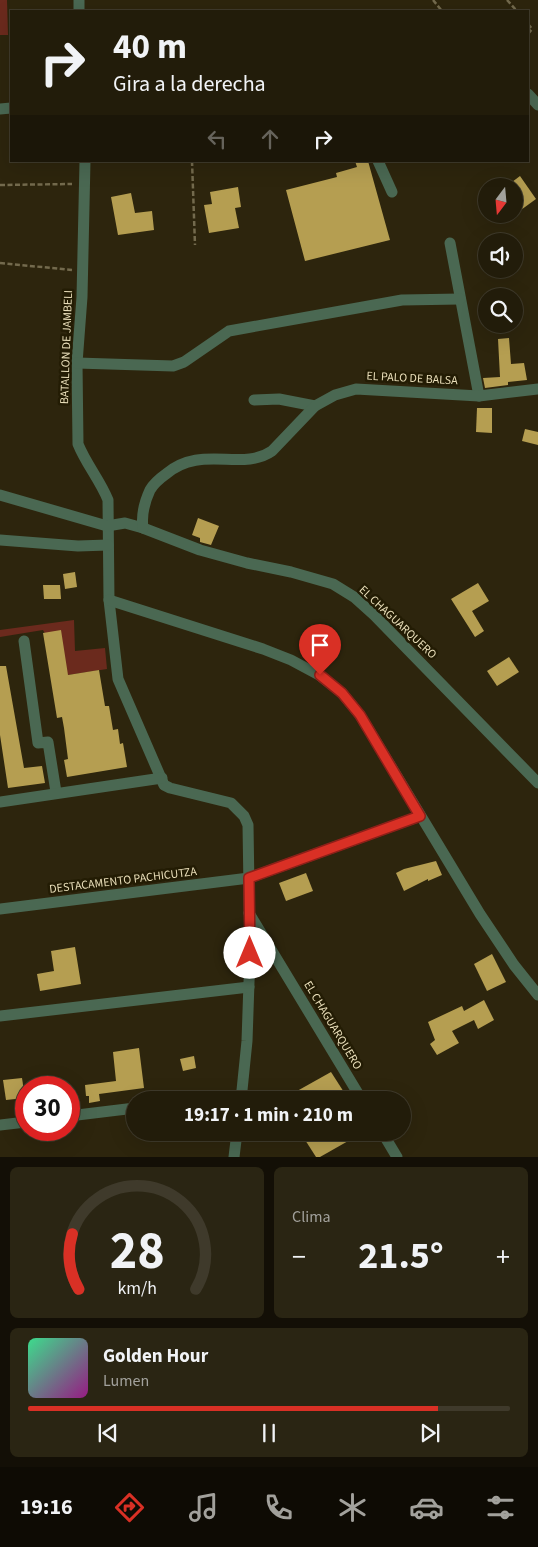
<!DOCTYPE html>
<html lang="es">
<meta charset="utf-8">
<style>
:root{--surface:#221c0a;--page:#2a2513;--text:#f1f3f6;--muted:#a2a19c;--line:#3f3a2b;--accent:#d93025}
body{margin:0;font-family:"Source Sans 3",sans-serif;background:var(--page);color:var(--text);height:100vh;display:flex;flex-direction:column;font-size:19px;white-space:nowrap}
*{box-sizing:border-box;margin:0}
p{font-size:16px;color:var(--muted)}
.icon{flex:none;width:28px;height:28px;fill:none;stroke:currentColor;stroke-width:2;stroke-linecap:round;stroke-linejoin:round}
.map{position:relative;height:1157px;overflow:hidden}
.panel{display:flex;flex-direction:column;gap:10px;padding:10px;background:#130f06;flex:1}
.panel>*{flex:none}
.banner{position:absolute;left:10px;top:10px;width:519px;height:152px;border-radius:0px;box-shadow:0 5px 20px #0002,0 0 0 1px var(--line);background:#221c0a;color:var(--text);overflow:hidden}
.needle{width:32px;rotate:196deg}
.buttons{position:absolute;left:478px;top:178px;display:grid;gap:10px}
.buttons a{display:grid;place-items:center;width:45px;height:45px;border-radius:50%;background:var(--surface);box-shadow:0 5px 20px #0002,0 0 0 1px var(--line);font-size:25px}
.speed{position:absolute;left:15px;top:1076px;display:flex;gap:10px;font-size:25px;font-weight:700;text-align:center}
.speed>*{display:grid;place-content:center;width:65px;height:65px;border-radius:50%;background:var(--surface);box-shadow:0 5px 20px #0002,0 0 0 1px var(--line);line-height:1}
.speed .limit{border:8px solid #d22;background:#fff;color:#111}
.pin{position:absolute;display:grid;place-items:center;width:42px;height:42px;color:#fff;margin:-51px -21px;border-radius:50% 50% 50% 0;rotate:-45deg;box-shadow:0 0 5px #0007}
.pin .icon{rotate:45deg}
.me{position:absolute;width:55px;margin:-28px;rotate:0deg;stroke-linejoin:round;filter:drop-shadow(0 0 4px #0008)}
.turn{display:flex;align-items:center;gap:18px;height:105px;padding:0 20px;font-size:22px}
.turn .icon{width:65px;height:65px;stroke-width:2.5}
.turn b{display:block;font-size:35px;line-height:42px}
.lanes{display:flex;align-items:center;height:48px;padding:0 20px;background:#0003;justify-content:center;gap:25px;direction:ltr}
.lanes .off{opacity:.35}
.big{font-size:38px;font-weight:700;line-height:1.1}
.panel .widget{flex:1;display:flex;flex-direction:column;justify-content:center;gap:8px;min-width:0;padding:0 18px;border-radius:8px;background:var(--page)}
.panel .dial{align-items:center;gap:0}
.dial svg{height:130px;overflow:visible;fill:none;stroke:var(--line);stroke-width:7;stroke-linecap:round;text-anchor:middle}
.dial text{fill:var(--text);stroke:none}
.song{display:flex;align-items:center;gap:15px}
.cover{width:60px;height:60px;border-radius:8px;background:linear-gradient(135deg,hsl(150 70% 55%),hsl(310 70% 35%))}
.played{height:5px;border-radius:2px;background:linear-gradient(90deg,var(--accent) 85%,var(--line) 85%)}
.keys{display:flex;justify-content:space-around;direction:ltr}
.heat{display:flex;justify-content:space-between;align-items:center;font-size:28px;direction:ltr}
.panel .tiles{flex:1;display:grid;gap:10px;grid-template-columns:1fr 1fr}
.widget:last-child{grid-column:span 2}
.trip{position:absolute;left:126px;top:1091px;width:285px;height:50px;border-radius:25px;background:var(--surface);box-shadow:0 5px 20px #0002,0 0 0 1px var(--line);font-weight:700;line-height:50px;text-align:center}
.menu{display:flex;height:80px;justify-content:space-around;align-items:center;background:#0e0b04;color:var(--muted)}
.menu .icon{width:35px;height:35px}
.menu .active{color:var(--accent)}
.menu b{font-size:22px;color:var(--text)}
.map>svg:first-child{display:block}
.green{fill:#6b2a1d}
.building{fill:#b59e51}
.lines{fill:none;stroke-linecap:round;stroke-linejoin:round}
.path{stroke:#736a4d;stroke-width:2.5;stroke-dasharray:5 2.5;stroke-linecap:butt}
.street{stroke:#4a6852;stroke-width:11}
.route-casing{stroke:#8d1f18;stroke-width:12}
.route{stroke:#d93025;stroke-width:9}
.labels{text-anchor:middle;stroke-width:5;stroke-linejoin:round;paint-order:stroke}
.street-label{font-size:12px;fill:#eadfba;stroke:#231c04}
</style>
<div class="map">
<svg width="538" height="1157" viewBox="0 0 538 1157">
<rect width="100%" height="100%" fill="#2d250d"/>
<g class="green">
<path d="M0 0H7L8 35H0Z"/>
<path d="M74 620 75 651 105 648 107 669 68 675 43 630 0 637V630Z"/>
</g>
<g class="building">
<path d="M355 161H368L390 240 305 261 286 190 337 177 336 173 357 167Z"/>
<path d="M520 176 536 199 514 215V186L508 185Z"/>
<path d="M238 187 241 207 235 208 239 228 209 233 204 205 212 204 210 192Z"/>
<path d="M131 193 135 213 152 211 154 230 118 235 111 197Z"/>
<path d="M509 338 511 364 524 363 527 380 508 382V385L485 388 483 378 500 377 498 339Z"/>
<path d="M477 408H492V433L476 432Z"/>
<path d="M525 429 538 432V445L522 441Z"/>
<path d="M198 518 219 526 211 545 200 542V538L192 535Z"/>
<path d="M75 572 77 587 65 589 63 574Z"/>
<path d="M478 583 489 601 472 611 484 631 475 637 451 599Z"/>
<path d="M43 585H60L61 599H44Z"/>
<path d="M61 630 68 675 99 670 105 706H109L113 730 118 729 120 744 123 743 127 767 67 777 64 760 68 759 64 728 62 717 57 718 43 633Z"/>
<path d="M509 657 519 672 497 686 487 671Z"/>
<path d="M0 666H6L24 768 42 766 45 783 8 788 0 735Z"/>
<path d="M436 861 442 875 428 881V879L404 891 396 873 404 869Z"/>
<path d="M306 873 313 891 286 901 279 883Z"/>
<path d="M75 947 81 984 40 991 37 974 54 971 51 951Z"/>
<path d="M492 954 506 982 487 991 474 964Z"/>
<path d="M484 1000 494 1020 478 1029 474 1020 452 1031 459 1043 437 1055 430 1044 435 1040 428 1022 462 1006 464 1011Z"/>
<path d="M139 1048 144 1088 99 1094 100 1101 89 1103V1096H86L85 1085 116 1081 113 1052Z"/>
<path d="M194 1056 196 1068 183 1071 180 1059Z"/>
<path d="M331 1072 349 1100H281Z"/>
<path d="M22 1078 25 1098 6 1100 3 1080Z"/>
<path d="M300 1132H364L320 1157H316Z"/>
</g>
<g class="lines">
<g class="path">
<path d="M433 0 442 11"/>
<path d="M507 0 517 11"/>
<path d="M528 24 532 29 528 34"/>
<path d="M192 161 195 245"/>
<path d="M0 185 72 184"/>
<path d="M0 263 72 270"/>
</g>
<g class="street">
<path d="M79 0V11"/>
<path d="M528 94 538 105"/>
<path d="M0 109 11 108"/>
<path d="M85 161 82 297 77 363 78 444C86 464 100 480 108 500L109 600 118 679 164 785 170 788 231 803 244 816 248 825 250 953 247 1041 241 1100"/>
<path d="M378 161 392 192"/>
<path d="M450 243 479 396"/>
<path d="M77 363 173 366 184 362 229 331 402 300 460 299"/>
<path d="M254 400 279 399 315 406"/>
<path d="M0 495 107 526 125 523 143 528 200 550 247 563 291 572 333 584 354 597 374 615 538 783"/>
<path d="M143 528C141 514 144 503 150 490 154 483 159 479 166 474 201 444 242 472 272 451L315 406 335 395 356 389 479 396 538 389"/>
<path d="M0 540 78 546 108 545"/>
<path d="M109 600 263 649 291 660 319 675 342 693 360 715 480 914 514 965 538 995"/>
<path d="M24 641 38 743 48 742 56 792"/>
<path d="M0 802 162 778"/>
<path d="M0 909 249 878 420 816"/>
<path d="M249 913 362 1100"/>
<path d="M0 1016 249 987"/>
<path d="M196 1100 241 1095"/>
<path d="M69 1116 135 1108"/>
<path d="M0 1125 26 1122"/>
<path d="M382 1132 397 1157"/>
<path d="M234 1157 237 1132"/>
</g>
</g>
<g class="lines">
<defs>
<path id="route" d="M250 953 249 878 420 816 360 715 342 693 320 675"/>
</defs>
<use href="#route" class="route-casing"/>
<use href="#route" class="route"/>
</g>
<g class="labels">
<g class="street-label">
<text transform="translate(66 347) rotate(-88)" y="4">BATALLON DE JAMBELI</text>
<text transform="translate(412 378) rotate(3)" y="4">EL PALO DE BALSA</text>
<text transform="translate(398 622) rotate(43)" y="4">EL CHAGUARQUERO</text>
<text transform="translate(123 880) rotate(-7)" y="4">DESTACAMENTO PACHICUTZA</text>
<text transform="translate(333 1025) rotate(59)" y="4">EL CHAGUARQUERO</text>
</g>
</g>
</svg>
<div class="buttons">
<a><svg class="needle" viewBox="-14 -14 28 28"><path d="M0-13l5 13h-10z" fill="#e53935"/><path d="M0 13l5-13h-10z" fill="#a2a19c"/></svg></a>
<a><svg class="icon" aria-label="sound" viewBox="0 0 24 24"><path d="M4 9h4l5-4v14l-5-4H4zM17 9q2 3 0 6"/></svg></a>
<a><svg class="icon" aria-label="search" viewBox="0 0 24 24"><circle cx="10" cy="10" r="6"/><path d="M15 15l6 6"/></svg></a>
</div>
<div class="speed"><div class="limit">30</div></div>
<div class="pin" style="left:320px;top:675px;background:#d93025"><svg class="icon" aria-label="arrive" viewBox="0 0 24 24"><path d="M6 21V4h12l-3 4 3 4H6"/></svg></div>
<svg class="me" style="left:250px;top:953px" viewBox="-20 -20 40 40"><circle r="19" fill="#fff"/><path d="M0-13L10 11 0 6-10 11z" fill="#d93025"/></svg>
<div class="trip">19:17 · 1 min · 210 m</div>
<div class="banner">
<div class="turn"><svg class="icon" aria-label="right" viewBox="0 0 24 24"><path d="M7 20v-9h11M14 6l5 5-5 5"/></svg><div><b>40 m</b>Gira a la derecha</div></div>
<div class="lanes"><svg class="icon off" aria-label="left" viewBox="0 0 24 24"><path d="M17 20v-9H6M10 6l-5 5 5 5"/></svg><svg class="icon off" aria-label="ahead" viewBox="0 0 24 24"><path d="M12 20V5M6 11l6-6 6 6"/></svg><svg class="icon" aria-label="right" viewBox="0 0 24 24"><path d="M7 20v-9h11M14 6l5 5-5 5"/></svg></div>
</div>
</div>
<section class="panel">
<div class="tiles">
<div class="widget dial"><svg viewBox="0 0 100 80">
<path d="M14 69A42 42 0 1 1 86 69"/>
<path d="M14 69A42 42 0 0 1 10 35" stroke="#d93025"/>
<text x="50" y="56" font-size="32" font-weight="700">28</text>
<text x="50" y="72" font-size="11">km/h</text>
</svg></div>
<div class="widget"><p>Clima</p>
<div class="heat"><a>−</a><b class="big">21.5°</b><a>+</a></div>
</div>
<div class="widget">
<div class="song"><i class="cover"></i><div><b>Golden Hour</b><p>Lumen</p></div></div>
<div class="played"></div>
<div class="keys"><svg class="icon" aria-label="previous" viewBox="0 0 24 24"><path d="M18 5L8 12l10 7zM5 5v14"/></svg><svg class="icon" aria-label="pause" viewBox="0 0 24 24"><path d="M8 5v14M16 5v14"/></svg><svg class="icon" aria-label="next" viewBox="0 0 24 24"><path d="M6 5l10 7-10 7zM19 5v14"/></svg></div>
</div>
</div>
</section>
<nav class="menu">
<b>19:16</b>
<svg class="icon active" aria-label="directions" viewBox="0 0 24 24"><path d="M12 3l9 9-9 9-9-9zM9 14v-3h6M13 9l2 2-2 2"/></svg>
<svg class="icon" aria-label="music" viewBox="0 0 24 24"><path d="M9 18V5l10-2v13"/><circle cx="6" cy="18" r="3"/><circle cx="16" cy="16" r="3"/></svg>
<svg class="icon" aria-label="phone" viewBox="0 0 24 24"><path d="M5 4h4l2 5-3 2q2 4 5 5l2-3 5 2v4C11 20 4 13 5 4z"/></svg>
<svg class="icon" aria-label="climate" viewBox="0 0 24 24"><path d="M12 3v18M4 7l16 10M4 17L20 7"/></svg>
<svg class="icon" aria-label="car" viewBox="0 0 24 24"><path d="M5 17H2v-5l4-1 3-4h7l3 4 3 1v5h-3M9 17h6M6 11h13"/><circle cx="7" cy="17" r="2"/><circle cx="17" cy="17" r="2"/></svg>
<svg class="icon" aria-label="filters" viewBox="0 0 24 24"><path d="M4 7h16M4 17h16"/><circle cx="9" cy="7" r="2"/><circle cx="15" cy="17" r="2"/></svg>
</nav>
